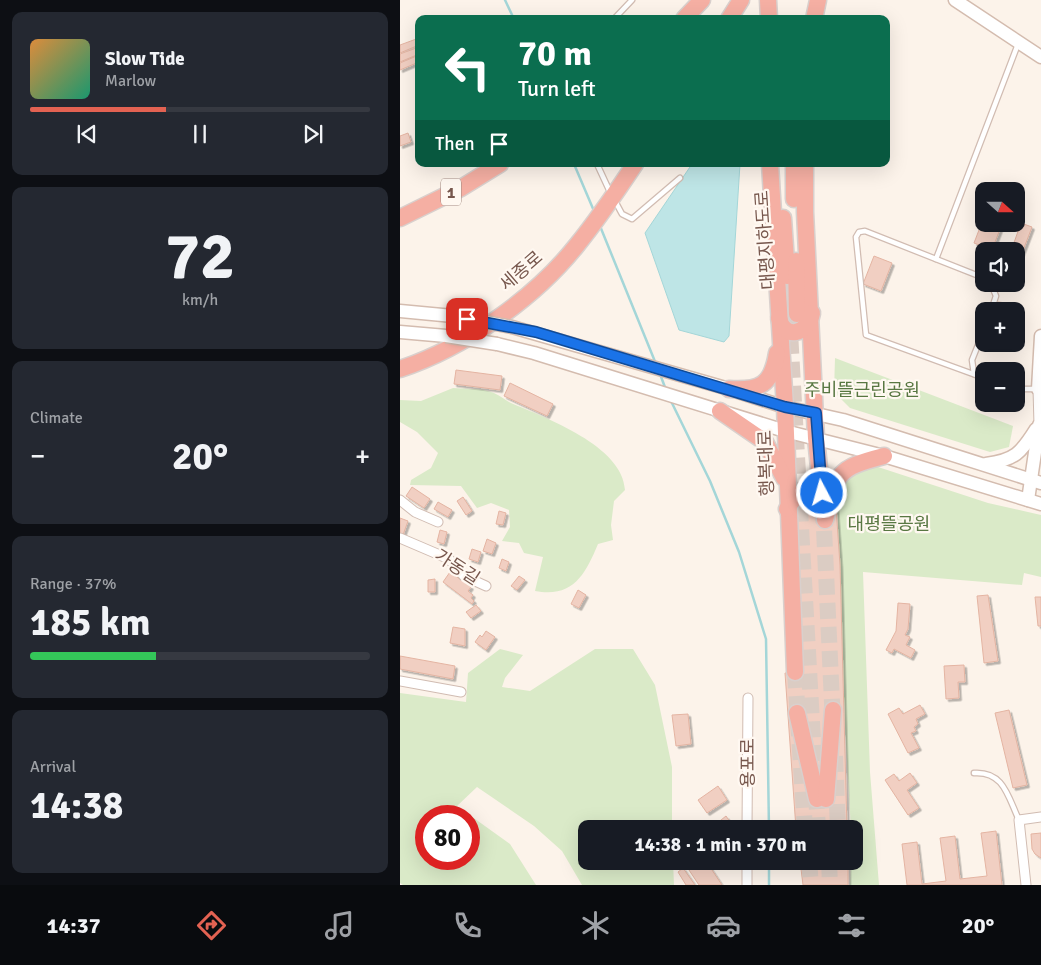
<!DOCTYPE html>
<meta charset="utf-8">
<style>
:root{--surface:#171b24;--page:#242831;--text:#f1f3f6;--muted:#9ea1a6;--line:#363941;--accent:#e36252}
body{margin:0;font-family:Signika,"Noto Sans KR",sans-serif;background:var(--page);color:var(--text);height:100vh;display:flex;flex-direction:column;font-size:19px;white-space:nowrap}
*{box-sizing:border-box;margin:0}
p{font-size:16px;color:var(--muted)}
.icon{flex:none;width:28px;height:28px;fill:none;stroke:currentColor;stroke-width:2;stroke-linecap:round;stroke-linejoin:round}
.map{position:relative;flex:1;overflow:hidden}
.drawer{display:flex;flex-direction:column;gap:12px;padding:12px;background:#0d0f14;width:400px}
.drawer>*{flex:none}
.banner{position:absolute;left:15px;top:15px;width:475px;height:152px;border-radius:10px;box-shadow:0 5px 20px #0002;background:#0b6e4f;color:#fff;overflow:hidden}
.needle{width:32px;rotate:111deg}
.fabs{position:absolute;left:575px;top:182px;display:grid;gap:10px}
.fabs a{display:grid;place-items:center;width:50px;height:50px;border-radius:10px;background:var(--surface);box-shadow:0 5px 20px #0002;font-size:25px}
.speed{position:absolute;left:15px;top:805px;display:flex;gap:10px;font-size:25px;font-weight:700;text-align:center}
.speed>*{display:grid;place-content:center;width:65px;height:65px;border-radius:50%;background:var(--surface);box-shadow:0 5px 20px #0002;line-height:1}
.speed .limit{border:8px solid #d22;background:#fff;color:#111}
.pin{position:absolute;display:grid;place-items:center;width:42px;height:42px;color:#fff;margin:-21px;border-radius:10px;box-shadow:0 2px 8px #0006}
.me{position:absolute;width:55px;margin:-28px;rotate:354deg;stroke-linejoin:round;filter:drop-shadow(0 0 4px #0008)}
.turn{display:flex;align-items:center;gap:18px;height:105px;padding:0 20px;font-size:22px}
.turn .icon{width:65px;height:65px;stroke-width:2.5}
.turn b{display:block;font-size:35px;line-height:42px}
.then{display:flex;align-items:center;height:48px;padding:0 20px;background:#0003;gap:10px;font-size:19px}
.big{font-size:38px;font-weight:800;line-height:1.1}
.drawer .tile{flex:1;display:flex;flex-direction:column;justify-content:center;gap:8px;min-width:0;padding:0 18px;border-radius:10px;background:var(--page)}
.drawer .dial{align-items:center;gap:0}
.dial b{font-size:65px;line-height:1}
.song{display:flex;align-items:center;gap:15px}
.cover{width:60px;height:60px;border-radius:8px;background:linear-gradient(135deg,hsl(30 70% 55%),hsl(160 70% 35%))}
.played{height:5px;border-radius:2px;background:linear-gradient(90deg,var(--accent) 40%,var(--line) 40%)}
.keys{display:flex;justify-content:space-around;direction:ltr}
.heat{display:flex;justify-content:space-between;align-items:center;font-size:28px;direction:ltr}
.charge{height:8px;border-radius:4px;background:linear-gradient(90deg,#34c759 37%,var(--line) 0)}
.trip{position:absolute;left:178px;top:820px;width:285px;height:50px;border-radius:10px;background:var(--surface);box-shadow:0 5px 20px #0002;font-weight:800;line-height:50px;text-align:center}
.tabs{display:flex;height:80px;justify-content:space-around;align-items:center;background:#090b0e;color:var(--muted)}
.tabs .icon{width:35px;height:35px}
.tabs .current{color:var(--accent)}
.tabs b{font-size:22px;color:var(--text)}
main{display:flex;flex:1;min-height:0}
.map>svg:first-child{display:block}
.green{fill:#daeac8;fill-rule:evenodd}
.water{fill:#bee5e6;stroke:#a4d6d8}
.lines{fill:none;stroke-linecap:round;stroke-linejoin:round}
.stream{stroke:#a4d6d8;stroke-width:2.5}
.building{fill:#f1cfc2;stroke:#e4b4a2;filter:url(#shadow)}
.highway-tunnel{stroke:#dbccc3;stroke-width:16;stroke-dasharray:16 8;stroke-linecap:butt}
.lane-casing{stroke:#d1bcb2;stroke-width:7}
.street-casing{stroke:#d1bcb2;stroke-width:11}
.secondary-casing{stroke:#d4bcaf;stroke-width:15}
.highway-casing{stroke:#d9d0cd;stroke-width:19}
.lane{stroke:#fff;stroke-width:4.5}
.street{stroke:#fff;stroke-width:9}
.secondary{stroke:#fff;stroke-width:12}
.highway{stroke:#f5afa3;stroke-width:16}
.secondary-bridge-casing{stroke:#d4bcaf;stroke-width:15;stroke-linecap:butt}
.secondary-bridge{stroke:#fff;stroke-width:12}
.route-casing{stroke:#114b97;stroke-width:12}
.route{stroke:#1a73e8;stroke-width:9}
.labels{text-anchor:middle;stroke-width:4.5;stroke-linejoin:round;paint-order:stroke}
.shield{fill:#fff8f1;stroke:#a0877e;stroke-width:1}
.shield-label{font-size:16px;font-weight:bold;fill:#77574d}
.street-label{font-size:18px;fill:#77574d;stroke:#fff8f1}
.park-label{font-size:18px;fill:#587742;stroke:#fff8f1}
</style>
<main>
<section class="drawer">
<div class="tile">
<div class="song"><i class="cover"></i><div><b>Slow Tide</b><p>Marlow</p></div></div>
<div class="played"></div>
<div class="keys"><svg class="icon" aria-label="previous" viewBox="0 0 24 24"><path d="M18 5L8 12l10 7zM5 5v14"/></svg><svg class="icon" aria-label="pause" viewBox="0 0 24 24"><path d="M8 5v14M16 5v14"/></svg><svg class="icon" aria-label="next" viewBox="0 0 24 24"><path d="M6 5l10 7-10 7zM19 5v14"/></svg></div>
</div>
<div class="tile dial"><b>72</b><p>km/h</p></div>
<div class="tile"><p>Climate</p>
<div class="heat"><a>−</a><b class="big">20°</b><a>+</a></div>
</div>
<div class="tile"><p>Range · 37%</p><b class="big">185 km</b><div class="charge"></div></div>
<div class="tile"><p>Arrival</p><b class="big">14:38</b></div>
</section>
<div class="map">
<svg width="641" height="885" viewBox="0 0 641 885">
<defs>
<filter id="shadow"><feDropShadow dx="2.5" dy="2.5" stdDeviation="0" flood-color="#0004"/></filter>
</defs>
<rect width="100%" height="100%" fill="#fcf3ea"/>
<g class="green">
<path d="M435 358 613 426 609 447 590 452 450 408 434 392Z"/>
<path d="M53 388C65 389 80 388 91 392 98 394 105 400 111 403 146 418 223 446 225 490L214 501 211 525 213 540 198 544C185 575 173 598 135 591L143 557 124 553 119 543 102 541 110 527 109 510 91 503 77 508 61 486 10 485 11 480 31 468 38 453 17 432 0 422V400L21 401Z"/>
<path d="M464 466H475L588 503 641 515V577L624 573 622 585 463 572 470 772 479 885H450L451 861H454V829H451L445 727 437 503 442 479Z"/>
<path d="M100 649 123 655 105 678 102 687 130 691 195 649H233L255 685 272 767V829H186V861H273L274 885H182L162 851 134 826 77 787 57 806 110 844 136 885H3L0 883V693L66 702 68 673ZM69 816V859H26V816Z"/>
</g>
<path class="water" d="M292 164H340L329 336 324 342 279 330 245 233Z"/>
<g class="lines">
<g class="stream">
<path d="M105 0 114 19"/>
<path d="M174 164 194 211"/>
<path d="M200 226 256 364"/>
<path d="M260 374 266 390"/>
<path d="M270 399 310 481 339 552 366 639 369 829"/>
<path d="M369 885V861"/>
</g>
</g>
<g class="building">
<path d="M19 38V45L0 53V45Z"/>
<path d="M19 47V54L0 62V54Z"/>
<path d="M19 55V62L0 70V63Z"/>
<path d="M8 133 11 142 0 146V136Z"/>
<path d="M584 217V224H602L592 250 574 243Z"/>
<path d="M621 223 632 227 619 261 616 260V251H611Z"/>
<path d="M474 256 492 263 481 291 463 284Z"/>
<path d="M598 302 616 304 615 311H597Z"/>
<path d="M56 370 102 376 100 390 54 384Z"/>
<path d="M110 383 153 404 147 416 104 396Z"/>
<path d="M12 487 30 499 24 508 6 496Z"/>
<path d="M63 497 72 511 66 515 57 501Z"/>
<path d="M38 502 52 510 48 517 34 509Z"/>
<path d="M436 507 440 565 447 829H396L385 673 395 672 392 509Z"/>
<path d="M99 511 106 513 103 525 96 524Z"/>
<path d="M0 518 8 521 3 535 0 534Z"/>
<path d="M40 530 47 532 44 544 37 542Z"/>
<path d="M87 539 96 543 92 554 83 551Z"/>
<path d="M72 549 81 552 78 562 69 559Z"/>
<path d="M102 559 109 562 106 571 99 568Z"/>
<path d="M50 572 71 587 68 591 73 595 71 598 74 601 72 604 43 582Z"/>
<path d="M119 576 125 580 117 590 111 586Z"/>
<path d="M35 579V592H28V580Z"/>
<path d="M178 590 186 595 179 608 171 604Z"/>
<path d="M588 595 598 661 584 663 577 596Z"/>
<path d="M635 597H641V626H638Z"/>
<path d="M498 603 510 604 508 629 505 635 510 637 506 645 515 650 511 658 494 649 492 653 486 650 496 631Z"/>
<path d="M76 605 81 611 71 618 66 612Z"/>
<path d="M53 627 65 629V646L50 643Z"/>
<path d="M86 631 95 637 86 650 75 642 80 635 82 637Z"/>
<path d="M0 656 55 666 53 679 0 669Z"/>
<path d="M564 665 565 682H558L559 698 546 699 544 666Z"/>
<path d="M520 705 525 714 516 719 518 724 514 727 516 731 511 733 519 748 508 753 488 714 499 708 503 714Z"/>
<path d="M609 710 627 785 613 788 595 713Z"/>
<path d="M288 714 291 744 276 746 272 715Z"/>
<path d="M510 773 517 783 507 790 519 808 508 815 485 780 494 774 499 781Z"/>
<path d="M318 786 327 800 307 813 298 800Z"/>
<path d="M326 816 335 829H319L316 824Z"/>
<path d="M596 831 602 885H507L502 844 517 842 522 884 546 881 540 838 555 836 560 879 587 876 581 833Z"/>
<path d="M641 833V858L635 854 632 849 631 834Z"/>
<path d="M302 861H306L322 885H299L289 870Z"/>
<path d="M400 861H448V885H403Z"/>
<path d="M283 868 295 885H286L278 872Z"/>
</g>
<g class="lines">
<g class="highway-tunnel">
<path d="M389 314 418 829"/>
<path d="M423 507 433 724"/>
<path d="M395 672 405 829"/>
<path d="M435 756 438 829"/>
<path d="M409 861 411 885"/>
<path d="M429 861 430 885"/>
</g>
<defs>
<g id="lane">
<path d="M214 19 232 0"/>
<path d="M197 164 210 192"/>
<path d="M215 201 222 214 232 219 280 178"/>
<path d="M536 259 618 44"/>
<path d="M584 278 465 231 459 232 456 237 466 335 584 378"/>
<path d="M591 311 596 296 591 284"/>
<path d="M574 374 572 360 584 330"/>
<path d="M616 389H637"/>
<path d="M574 773C604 771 608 797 619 820"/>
</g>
<g id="street">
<path d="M638 389 639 425"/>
<path d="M0 500 15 512 38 522"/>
<path d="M0 538 49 559 64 576 86 586"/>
<path d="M0 681 61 692"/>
<path d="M347 829 348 698"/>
<path d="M347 885V861"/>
<path d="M626 885 619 820 641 817"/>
</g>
<g id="secondary">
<path d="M555 0 641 57"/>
<path d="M0 311 53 316"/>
<path d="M112 327 329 389 385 407 443 420 641 483"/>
<path d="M0 332 46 336"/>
<path d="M97 344 134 353 385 431 484 456 641 504"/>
<path d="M638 389 641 336"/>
<path d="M586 464C615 460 621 453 636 429"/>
<path d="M628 500 639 425"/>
</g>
<g id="highway">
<path d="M368 0 369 19"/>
<path d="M284 19 302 0"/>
<path d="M329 19 341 0"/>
<path d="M414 19 418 0"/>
<path d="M370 164 385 407 395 672"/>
<path d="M394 164V199"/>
<path d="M405 164V212L416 438 423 507"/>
<path d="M0 218 61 188 100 164"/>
<path d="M383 218 387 276"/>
<path d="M396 261 397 314"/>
<path d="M379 318C384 340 408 335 412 313"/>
<path d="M0 369C64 348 135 298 177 245 198 219 217 191 235 164"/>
<path d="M329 389C360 391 372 385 377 353"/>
<path d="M320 411 365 442 384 478"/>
<path d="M387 509C394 497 400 490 414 495L423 507"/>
<path d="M425 520C436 473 437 468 484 456"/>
<path d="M397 713 417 799"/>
<path d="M426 799 433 710"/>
</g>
</defs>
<use href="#lane" class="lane-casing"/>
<use href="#street" class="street-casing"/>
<use href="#secondary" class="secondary-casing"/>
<use href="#highway" class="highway-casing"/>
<use href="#lane" class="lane"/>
<use href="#street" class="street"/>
<use href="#secondary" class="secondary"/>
<use href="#highway" class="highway"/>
<defs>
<g id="secondary-bridge">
<path d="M53 316 112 327"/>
<path d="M46 336 97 344"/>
</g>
</defs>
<use href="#secondary-bridge" class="secondary-bridge-casing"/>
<use href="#secondary-bridge" class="secondary-bridge"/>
</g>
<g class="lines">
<defs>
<path id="route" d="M67 319 136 332 385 407 416 413 422 493"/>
</defs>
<use href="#route" class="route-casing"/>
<use href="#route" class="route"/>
</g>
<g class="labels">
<rect class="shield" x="41" y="178.5" width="20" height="27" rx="4"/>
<g class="shield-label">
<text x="51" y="198">1</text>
</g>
<g class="street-label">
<text transform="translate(365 240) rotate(-94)" y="6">대평지하도로</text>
<text transform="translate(121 271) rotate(-41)" y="6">세종로</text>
<text transform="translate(366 463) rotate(-92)" y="6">행복대로</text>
<text transform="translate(57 567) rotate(33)" y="6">가동길</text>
<text transform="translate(348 763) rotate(-90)" y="6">용포로</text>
</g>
<g class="park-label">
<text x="462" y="396">주비뜰근린공원</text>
<text x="489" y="530">대평뜰공원</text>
</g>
</g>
</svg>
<div class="fabs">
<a><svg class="needle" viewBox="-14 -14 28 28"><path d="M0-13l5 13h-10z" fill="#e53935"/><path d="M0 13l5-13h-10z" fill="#9ea1a6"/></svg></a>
<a><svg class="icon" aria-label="sound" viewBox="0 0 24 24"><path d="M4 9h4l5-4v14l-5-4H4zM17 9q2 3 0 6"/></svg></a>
<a>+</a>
<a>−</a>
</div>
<div class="speed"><div class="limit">80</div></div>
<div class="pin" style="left:67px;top:319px;background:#d93025"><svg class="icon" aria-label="arrive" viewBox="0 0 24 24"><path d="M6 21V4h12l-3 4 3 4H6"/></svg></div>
<svg class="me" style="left:422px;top:493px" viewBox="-20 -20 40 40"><circle r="17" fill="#1a73e8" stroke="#fff" stroke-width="3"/><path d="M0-11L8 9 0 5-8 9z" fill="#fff"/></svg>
<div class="trip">14:38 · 1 min · 370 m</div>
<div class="banner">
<div class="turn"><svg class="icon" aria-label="left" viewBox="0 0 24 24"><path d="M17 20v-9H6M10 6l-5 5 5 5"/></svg><div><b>70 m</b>Turn left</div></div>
<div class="then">Then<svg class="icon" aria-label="arrive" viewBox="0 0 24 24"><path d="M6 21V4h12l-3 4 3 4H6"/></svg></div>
</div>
</div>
</main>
<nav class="tabs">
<b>14:37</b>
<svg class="icon current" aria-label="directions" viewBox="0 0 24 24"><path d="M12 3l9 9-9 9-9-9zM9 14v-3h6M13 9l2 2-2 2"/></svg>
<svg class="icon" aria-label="music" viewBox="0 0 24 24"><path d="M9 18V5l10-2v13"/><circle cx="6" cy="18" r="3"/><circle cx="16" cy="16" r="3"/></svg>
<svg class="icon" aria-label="phone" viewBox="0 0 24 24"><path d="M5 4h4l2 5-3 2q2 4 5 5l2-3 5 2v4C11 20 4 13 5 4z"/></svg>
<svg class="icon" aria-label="climate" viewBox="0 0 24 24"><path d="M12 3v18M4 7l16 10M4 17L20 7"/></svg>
<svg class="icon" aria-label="car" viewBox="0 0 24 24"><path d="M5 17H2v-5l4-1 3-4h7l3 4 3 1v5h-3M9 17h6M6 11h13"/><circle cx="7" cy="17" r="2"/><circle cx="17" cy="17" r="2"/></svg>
<svg class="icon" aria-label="filters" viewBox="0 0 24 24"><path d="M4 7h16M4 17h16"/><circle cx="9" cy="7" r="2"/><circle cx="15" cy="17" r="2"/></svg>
<b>20°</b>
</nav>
